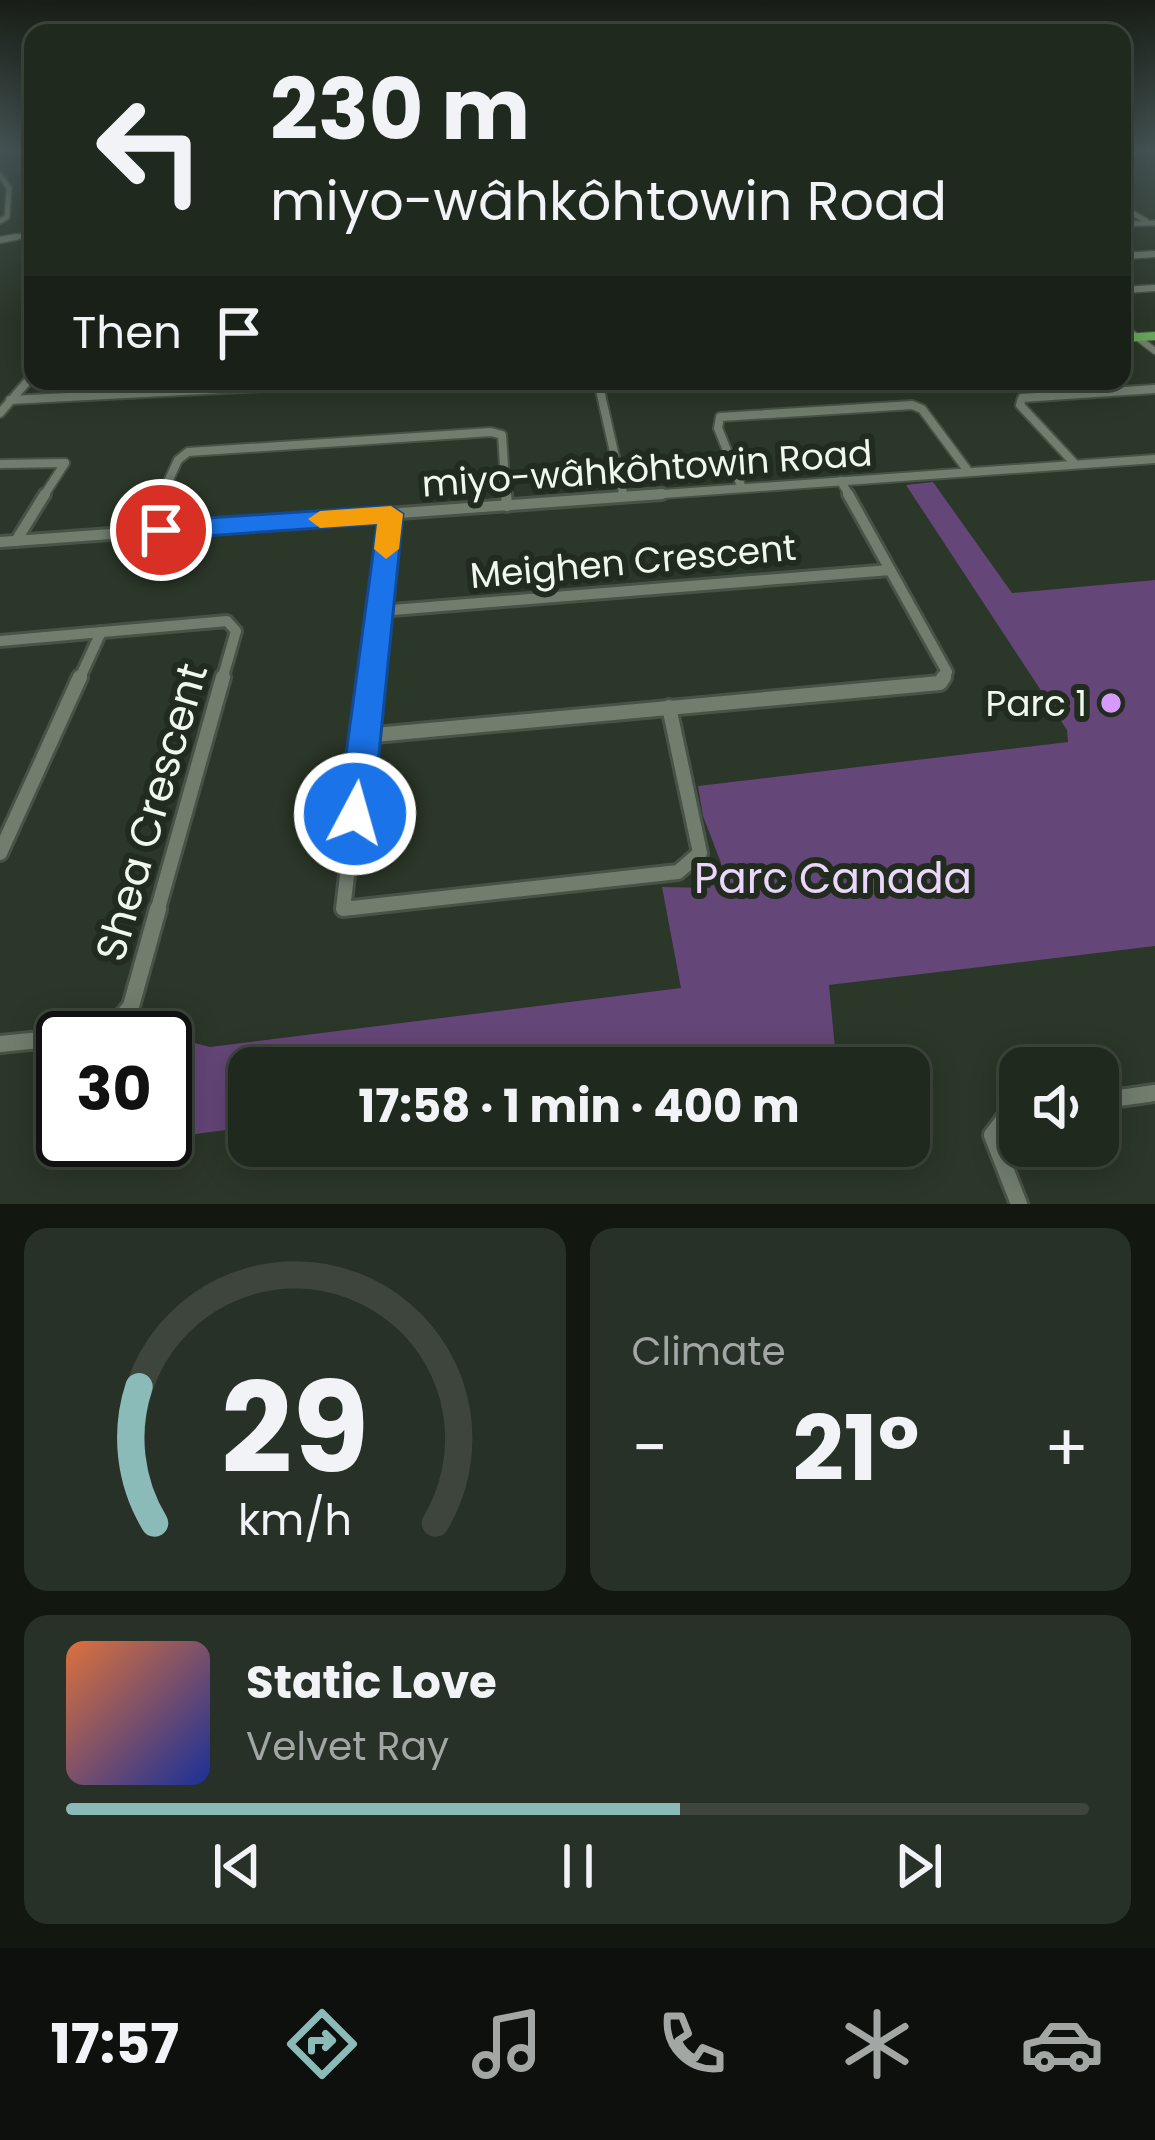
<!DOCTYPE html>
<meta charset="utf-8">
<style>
:root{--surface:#20291e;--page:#283127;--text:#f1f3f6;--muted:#a2a6a4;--line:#3d453c;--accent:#8bbbb9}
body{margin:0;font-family:Poppins,sans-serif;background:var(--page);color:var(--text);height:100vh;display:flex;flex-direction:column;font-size:45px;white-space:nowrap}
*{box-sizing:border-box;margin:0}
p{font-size:39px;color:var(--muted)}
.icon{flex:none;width:66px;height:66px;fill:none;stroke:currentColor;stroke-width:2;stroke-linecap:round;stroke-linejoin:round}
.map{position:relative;height:1204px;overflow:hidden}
.side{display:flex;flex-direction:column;gap:24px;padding:24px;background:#121710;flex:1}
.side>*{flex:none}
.hud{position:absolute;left:24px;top:24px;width:1107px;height:366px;border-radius:24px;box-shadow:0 6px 30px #0003,0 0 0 3px var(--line);background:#20291e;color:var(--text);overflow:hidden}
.fabs{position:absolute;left:999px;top:1047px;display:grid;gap:24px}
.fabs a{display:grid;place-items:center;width:120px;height:120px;border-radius:24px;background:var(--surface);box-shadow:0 6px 30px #0003,0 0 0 3px var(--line);font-size:60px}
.speed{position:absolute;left:36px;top:1011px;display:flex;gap:24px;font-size:60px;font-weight:700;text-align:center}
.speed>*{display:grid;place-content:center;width:156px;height:156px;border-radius:50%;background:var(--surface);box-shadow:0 6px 30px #0003,0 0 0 3px var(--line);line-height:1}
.speed .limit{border:6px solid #111;border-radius:18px;background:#fff;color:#111}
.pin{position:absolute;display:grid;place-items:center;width:102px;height:102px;color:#fff;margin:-51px;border:6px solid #fff;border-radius:50%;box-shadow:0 3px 12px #0007}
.me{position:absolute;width:132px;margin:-66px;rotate:6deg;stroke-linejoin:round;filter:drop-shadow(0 0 9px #0008)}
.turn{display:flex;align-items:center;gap:42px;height:252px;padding:0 48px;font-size:54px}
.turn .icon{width:156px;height:156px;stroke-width:2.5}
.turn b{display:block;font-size:84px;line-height:102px}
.then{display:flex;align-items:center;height:114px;padding:0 48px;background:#0003;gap:24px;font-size:45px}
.big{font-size:90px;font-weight:700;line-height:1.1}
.side .tile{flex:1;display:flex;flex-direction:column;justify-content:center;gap:18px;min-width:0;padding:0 42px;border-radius:24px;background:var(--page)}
.side .dial{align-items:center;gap:0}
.dial svg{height:312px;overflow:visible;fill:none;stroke:var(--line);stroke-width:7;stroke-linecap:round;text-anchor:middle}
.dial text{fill:var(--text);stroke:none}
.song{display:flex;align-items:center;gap:36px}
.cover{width:144px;height:144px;border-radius:18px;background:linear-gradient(135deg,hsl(20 70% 55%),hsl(230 70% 35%))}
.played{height:12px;border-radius:6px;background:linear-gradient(90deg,var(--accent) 60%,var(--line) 60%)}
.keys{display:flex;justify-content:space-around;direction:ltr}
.heat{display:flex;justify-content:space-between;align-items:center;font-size:66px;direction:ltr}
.side .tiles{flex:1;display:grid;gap:24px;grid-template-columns:1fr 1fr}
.tile:last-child{grid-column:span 2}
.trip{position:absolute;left:228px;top:1047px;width:702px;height:120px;border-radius:24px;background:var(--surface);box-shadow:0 6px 30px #0003,0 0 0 3px var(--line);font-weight:700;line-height:120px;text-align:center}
.tab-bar{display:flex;height:192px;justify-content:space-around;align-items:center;background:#0d100c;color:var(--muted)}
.tab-bar .icon{width:84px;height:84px}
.tab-bar .active{color:var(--accent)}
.tab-bar b{font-size:54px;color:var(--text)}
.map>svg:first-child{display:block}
.green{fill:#654678}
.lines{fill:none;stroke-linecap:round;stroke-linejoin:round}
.minor-far5-casing{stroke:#485246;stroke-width:8}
.minor-far4-casing{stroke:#485246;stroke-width:9}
.minor-far3-casing{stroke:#485246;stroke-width:12}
.minor-far2-casing{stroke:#485246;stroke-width:16}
.minor-far1-casing{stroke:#485246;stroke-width:20}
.minor-casing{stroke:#485246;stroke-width:22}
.major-casing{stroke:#485246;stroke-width:10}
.minor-far5{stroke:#717e6e;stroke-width:4.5}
.minor-far4{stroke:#717e6e;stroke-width:6}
.minor-far3{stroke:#717e6e;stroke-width:8}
.minor-far2{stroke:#717e6e;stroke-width:10}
.minor-far1{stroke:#717e6e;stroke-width:14}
.minor{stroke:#717e6e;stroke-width:16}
.major{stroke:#67a65a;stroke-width:8}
.route{fill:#1a73e8;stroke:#114b97;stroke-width:3}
.slow{fill:#f59e0b}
.poi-dot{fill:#d69bfa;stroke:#212c1f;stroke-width:4.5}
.labels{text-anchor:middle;stroke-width:12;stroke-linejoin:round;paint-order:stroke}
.street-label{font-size:36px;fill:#f0f8ee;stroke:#212c1f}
.poi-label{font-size:36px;fill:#f0f8ee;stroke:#212c1f;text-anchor:end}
.near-street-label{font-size:42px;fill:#f0f8ee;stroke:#212c1f}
.near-park-label{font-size:42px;fill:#edd6fc;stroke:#212c1f}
</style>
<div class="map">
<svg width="1155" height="1204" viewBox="0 0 1155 1204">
<rect width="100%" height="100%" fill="#2b3728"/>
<path class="green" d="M933 482 1012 593 1155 580V946L829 985 835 1049 691 1068H249V1127L165 1138V1038H138L144 1030 210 1047 681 988 662 887 710 888 721 863 703 816 698 786 1068 742 1067 730 906 485Z"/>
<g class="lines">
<defs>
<g id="minor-far5">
<path d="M1122 154 1153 149"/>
<path d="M0 175 9 188 7 217 0 221"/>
<path d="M1122 207 1146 221"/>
<path d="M1122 224 1155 223"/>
<path d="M0 240 33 234"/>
</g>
<g id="minor-far4">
<path d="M0 240 16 237"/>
<path d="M1122 256 1155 254"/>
<path d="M1122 290 1155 288"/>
<path d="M1129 331 1155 351"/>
</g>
<g id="minor-far3">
<path d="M598 381 624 497"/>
<path d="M10 400 378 381"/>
<path d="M0 413 33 375"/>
<path d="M0 464 65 463 43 497"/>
<path d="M1075 464 1020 405 1022 398 1155 389"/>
<path d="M841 481 850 497"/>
<path d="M742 488 718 428 720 417 912 405 922 409 968 471"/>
<path d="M161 497 178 460 188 452 491 432 502 435 506 497"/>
<path d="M621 497 1155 459"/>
</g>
<g id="minor-far2">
<path d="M506 494 507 506"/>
<path d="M848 494 947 672 942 680"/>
<path d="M146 532 163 494"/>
<path d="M16 541 45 494"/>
<path d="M0 542 662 494"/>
<path d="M380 611 890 570"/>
<path d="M0 641 227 621 236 631 222 680"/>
<path d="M79 680 101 632"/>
<path d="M370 680 390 514"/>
</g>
<g id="minor-far1">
<path d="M371 677 343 909 678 872 700 853 669 707"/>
<path d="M364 736 940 683 944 677"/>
<path d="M0 853 80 677"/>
<path d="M157 912 223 677"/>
</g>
<g id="minor">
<path d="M0 1044 109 1033 131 1006 158 909"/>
<path d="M1098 1101 1155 1093"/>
<path d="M1019 1204 992 1135 1008 1114 1020 1112"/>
</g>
<path id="major" d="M1122 338 1155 336"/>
</defs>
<use href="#minor-far5" class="minor-far5-casing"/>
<use href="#minor-far4" class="minor-far4-casing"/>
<use href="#minor-far3" class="minor-far3-casing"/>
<use href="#minor-far2" class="minor-far2-casing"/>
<use href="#minor-far1" class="minor-far1-casing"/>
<use href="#minor" class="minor-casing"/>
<use href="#major" class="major-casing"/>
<use href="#minor-far5" class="minor-far5"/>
<use href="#minor-far4" class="minor-far4"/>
<use href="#minor-far3" class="minor-far3"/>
<use href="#minor-far2" class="minor-far2"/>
<use href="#minor-far1" class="minor-far1"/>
<use href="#minor" class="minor"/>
<use href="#major" class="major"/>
</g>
<linearGradient id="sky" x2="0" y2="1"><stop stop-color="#181e16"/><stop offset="0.47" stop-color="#445353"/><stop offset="1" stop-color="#445353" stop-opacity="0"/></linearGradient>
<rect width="1155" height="318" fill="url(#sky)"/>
<path class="route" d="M391 506 403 514 373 814 367 826 355 831 343 826 338 814 377 524 161 539 148 530 161 521Z"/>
<path class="slow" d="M391 506 403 514 399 549 386 559 374 549 377 524 320 528 308 519 320 511Z"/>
<circle class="poi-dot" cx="1111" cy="703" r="12"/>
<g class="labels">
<g class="street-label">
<text transform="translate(647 468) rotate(-4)" y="13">miyo-wâhkôhtowin Road</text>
<text transform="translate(633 561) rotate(-5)" y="13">Meighen Crescent</text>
</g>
<g class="poi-label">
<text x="1087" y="716">Parc 1</text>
</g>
<g class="near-street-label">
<text transform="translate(151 812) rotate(-74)" y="15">Shea Crescent</text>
</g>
<g class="near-park-label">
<text x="833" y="893">Parc Canada</text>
</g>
</g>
</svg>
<div class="fabs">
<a><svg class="icon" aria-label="sound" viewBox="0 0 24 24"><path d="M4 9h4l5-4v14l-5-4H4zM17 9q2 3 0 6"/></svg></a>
</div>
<div class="speed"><div class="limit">30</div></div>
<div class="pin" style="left:161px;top:530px;background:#d93025"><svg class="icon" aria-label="arrive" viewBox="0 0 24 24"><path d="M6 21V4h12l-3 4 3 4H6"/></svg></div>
<svg class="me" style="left:355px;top:814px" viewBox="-20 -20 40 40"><circle r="17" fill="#1a73e8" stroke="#fff" stroke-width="3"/><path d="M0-11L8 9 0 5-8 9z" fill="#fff"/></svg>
<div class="trip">17:58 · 1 min · 400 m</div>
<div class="hud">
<div class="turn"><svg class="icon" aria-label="left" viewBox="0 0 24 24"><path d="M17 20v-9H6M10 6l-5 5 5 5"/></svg><div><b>230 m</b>miyo-wâhkôhtowin Road</div></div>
<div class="then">Then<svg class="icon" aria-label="arrive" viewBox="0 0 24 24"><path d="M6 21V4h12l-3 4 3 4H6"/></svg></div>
</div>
</div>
<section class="side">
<div class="tiles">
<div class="tile dial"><svg viewBox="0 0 100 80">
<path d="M14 69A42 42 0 1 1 86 69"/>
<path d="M14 69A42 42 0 0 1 10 34" stroke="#8bbbb9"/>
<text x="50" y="56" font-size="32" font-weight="700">29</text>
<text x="50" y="72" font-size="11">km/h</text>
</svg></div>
<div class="tile"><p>Climate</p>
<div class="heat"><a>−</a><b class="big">21°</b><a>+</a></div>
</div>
<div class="tile">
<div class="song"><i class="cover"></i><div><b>Static Love</b><p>Velvet Ray</p></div></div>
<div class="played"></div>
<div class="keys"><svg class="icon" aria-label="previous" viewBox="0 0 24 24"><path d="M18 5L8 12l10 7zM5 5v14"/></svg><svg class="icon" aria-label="pause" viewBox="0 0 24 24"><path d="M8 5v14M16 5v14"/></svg><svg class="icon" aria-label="next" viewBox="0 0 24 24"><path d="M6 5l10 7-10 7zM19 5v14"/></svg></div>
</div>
</div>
</section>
<nav class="tab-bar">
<b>17:57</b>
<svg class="icon active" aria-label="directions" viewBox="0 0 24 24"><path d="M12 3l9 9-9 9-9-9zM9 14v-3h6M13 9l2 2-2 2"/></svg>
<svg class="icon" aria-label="music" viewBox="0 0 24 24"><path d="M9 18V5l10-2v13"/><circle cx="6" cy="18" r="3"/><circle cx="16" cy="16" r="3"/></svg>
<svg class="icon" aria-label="phone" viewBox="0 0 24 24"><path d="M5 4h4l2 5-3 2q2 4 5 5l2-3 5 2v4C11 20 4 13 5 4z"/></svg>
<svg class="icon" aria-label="climate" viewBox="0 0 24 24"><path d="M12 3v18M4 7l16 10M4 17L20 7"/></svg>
<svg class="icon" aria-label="car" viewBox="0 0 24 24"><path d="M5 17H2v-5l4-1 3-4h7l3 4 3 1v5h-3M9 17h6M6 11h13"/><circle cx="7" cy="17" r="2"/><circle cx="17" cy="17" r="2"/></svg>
</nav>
